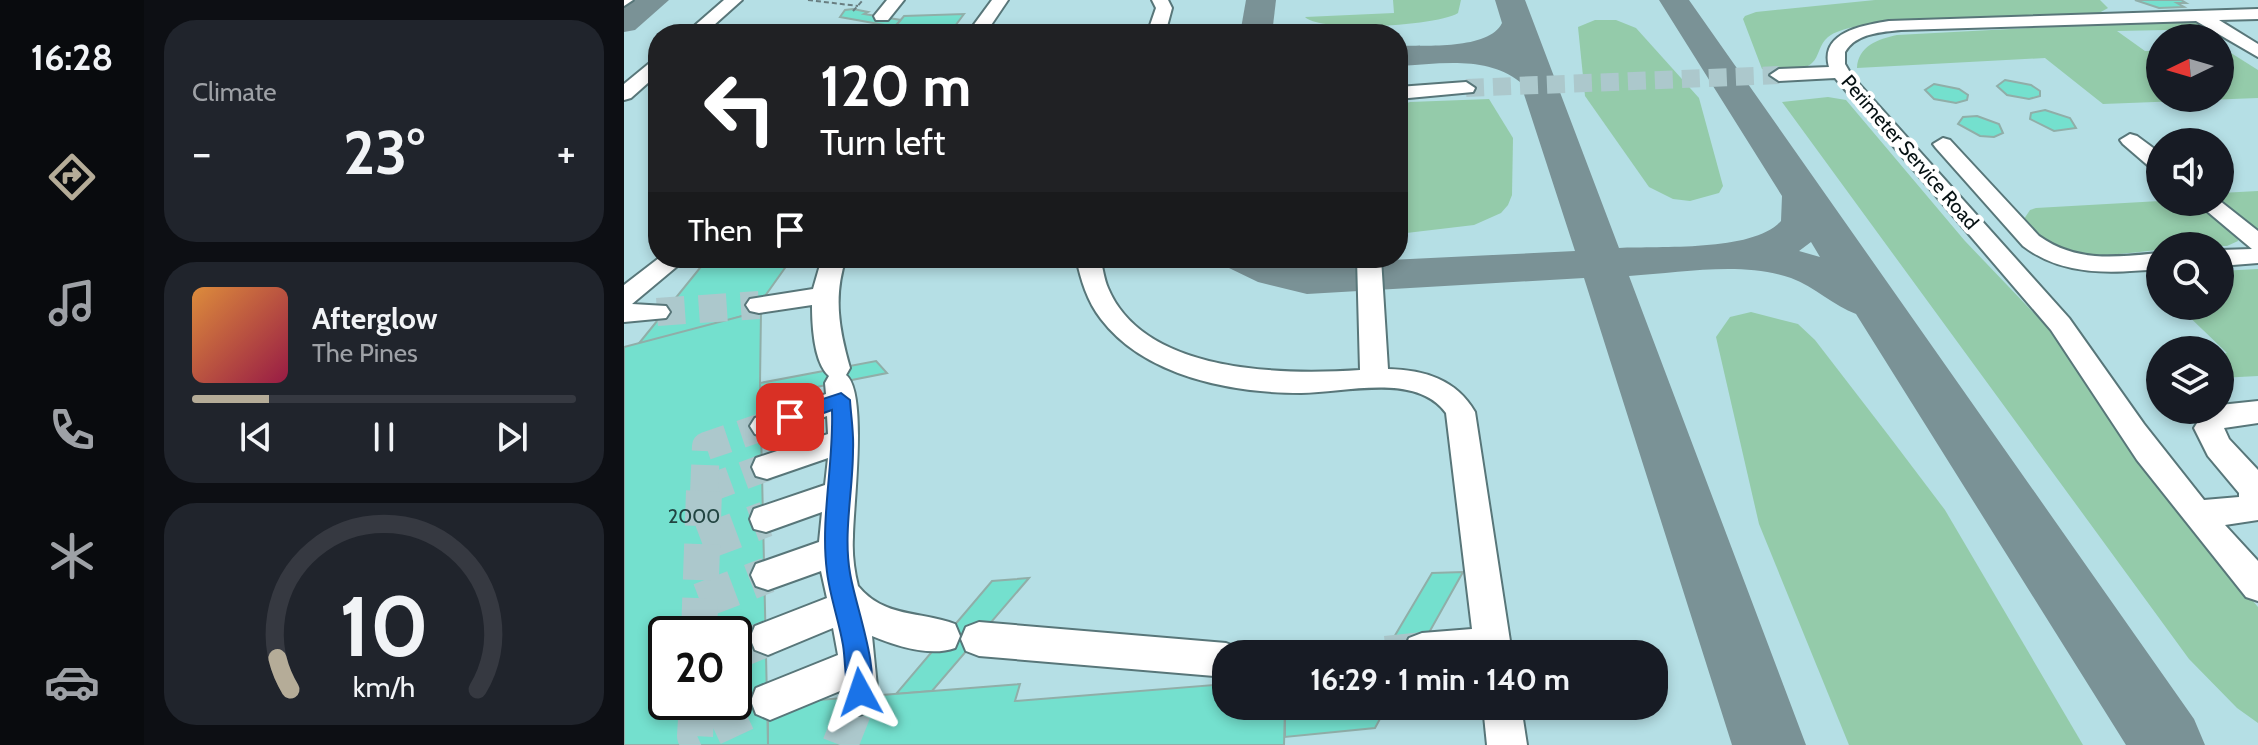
<!DOCTYPE html>
<meta charset="utf-8">
<style>
:root{--surface:#171b24;--page:#20242c;--text:#f1f3f6;--muted:#9ea1a6;--line:#363941;--accent:#b5ac98}
body{margin:0;font-family:Cabin,sans-serif;background:var(--page);color:var(--text);height:100vh;display:flex;flex-direction:column;font-size:30px;white-space:nowrap}
*{box-sizing:border-box;margin:0}
p{font-size:26px;color:var(--muted)}
.icon{flex:none;width:44px;height:44px;fill:none;stroke:currentColor;stroke-width:2;stroke-linecap:round;stroke-linejoin:round}
.map{position:relative;flex:1;overflow:hidden}
.drawer{display:flex;flex-direction:column;gap:20px;padding:20px;background:#0d0f14;width:480px}
.drawer>*{flex:none}
.guide{position:absolute;left:24px;top:24px;width:760px;height:244px;border-radius:32px;box-shadow:0 4px 12px #0003;background:#202124;color:#fff;overflow:hidden}
.needle{width:52px;rotate:265deg}
.tools{position:absolute;left:1522px;top:24px;display:grid;gap:16px}
.tools a{display:grid;place-items:center;width:88px;height:88px;border-radius:50%;background:var(--surface);box-shadow:0 4px 12px #0003;font-size:40px}
.speed{position:absolute;left:24px;top:616px;display:flex;gap:16px;font-size:40px;font-weight:700;text-align:center}
.speed>*{display:grid;place-content:center;width:104px;height:104px;border-radius:50%;background:var(--surface);box-shadow:0 4px 12px #0003;line-height:1}
.speed .limit{border:4px solid #111;border-radius:12px;background:#fff;color:#111}
.pin{position:absolute;display:grid;place-items:center;width:68px;height:68px;color:#fff;margin:-34px;border-radius:16px;box-shadow:0 4px 12px #0006}
.me{position:absolute;width:88px;margin:-44px;rotate:355deg;stroke-linejoin:round;filter:drop-shadow(0 0 6px #0008)}
.turn{display:flex;align-items:center;gap:28px;height:168px;padding:0 40px;font-size:36px}
.turn .icon{width:104px;height:104px;stroke-width:2.5}
.turn b{display:block;font-size:56px;line-height:68px}
.then{display:flex;align-items:center;height:76px;padding:0 40px;background:#0003;gap:16px;font-size:30px}
.big{font-size:60px;font-weight:700;line-height:1.1}
.drawer .widget{flex:1;display:flex;flex-direction:column;justify-content:center;gap:12px;min-width:0;padding:0 28px;border-radius:32px;background:var(--page)}
.drawer .dial{align-items:center;gap:0}
.dial svg{height:208px;overflow:visible;fill:none;stroke:var(--line);stroke-width:7;stroke-linecap:round;text-anchor:middle}
.dial text{fill:var(--text);stroke:none}
.song{display:flex;align-items:center;gap:24px}
.cover{width:96px;height:96px;border-radius:12px;background:linear-gradient(135deg,hsl(30 70% 55%),hsl(340 70% 35%))}
.played{height:8px;border-radius:4px;background:linear-gradient(90deg,var(--accent) 20%,var(--line) 20%)}
.keys{display:flex;justify-content:space-around;direction:ltr}
.heat{display:flex;justify-content:space-between;align-items:center;font-size:44px;direction:ltr}
.trip{position:absolute;left:588px;top:640px;width:456px;height:80px;border-radius:32px;background:var(--surface);box-shadow:0 4px 12px #0003;font-weight:700;line-height:80px;text-align:center}
main{display:flex;flex:1;min-height:0}
.dock{display:flex;flex-direction:column;width:144px;justify-content:space-around;align-items:center;background:#090b0e;color:var(--muted)}
.dock .icon{width:56px;height:56px}
.dock .selected{color:var(--accent)}
.dock b{font-size:36px;color:var(--text)}
.map>svg:first-child{display:block}
.built{fill:#b5dfe5;fill-rule:evenodd}
.green{fill:#94cbaa}
.lines{fill:none;stroke-linecap:round;stroke-linejoin:round}
.taxiway{fill:#7a9296;fill-rule:evenodd}
.building{fill:#74e0ce;stroke:#90aea8;stroke-width:2;fill-rule:evenodd}
.minor-tunnel-far2{stroke:#acc8cc;stroke-width:18;stroke-dasharray:18 9;stroke-linecap:butt}
.minor-tunnel-far1{stroke:#acc8cc;stroke-width:28;stroke-dasharray:28 14;stroke-linecap:butt}
.minor-tunnel{stroke:#acc8cc;stroke-width:36;stroke-dasharray:36 18;stroke-linecap:butt}
.minor-casing{stroke:#587679;stroke-width:4}
.path{stroke:#697e81;stroke-width:2;stroke-dasharray:5 3;stroke-linecap:butt}
.minor{fill:#fff;fill-rule:evenodd}
.route{fill:#1a73e8;stroke:#114b97;stroke-width:2}
.labels{text-anchor:middle;stroke-width:8;stroke-linejoin:round;paint-order:stroke}
.far-street-label{font-size:20px;fill:#051012;stroke:#fff}
.number-label{font-size:20px;fill:#214441}
</style>
<main>
<nav class="dock">
<b>16:28</b>
<svg class="icon selected" aria-label="directions" viewBox="0 0 24 24"><path d="M12 3l9 9-9 9-9-9zM9 14v-3h6M13 9l2 2-2 2"/></svg>
<svg class="icon" aria-label="music" viewBox="0 0 24 24"><path d="M9 18V5l10-2v13"/><circle cx="6" cy="18" r="3"/><circle cx="16" cy="16" r="3"/></svg>
<svg class="icon" aria-label="phone" viewBox="0 0 24 24"><path d="M5 4h4l2 5-3 2q2 4 5 5l2-3 5 2v4C11 20 4 13 5 4z"/></svg>
<svg class="icon" aria-label="climate" viewBox="0 0 24 24"><path d="M12 3v18M4 7l16 10M4 17L20 7"/></svg>
<svg class="icon" aria-label="car" viewBox="0 0 24 24"><path d="M5 17H2v-5l4-1 3-4h7l3 4 3 1v5h-3M9 17h6M6 11h13"/><circle cx="7" cy="17" r="2"/><circle cx="17" cy="17" r="2"/></svg>
</nav>
<section class="drawer">
<div class="widget"><p>Climate</p>
<div class="heat"><a>−</a><b class="big">23°</b><a>+</a></div>
</div>
<div class="widget">
<div class="song"><i class="cover"></i><div><b>Afterglow</b><p>The Pines</p></div></div>
<div class="played"></div>
<div class="keys"><svg class="icon" aria-label="previous" viewBox="0 0 24 24"><path d="M18 5L8 12l10 7zM5 5v14"/></svg><svg class="icon" aria-label="pause" viewBox="0 0 24 24"><path d="M8 5v14M16 5v14"/></svg><svg class="icon" aria-label="next" viewBox="0 0 24 24"><path d="M6 5l10 7-10 7zM19 5v14"/></svg></div>
</div>
<div class="widget dial"><svg viewBox="0 0 100 80">
<path d="M14 69A42 42 0 1 1 86 69"/>
<path d="M14 69A42 42 0 0 1 9 57" stroke="#b5ac98"/>
<text x="50" y="56" font-size="32" font-weight="700">10</text>
<text x="50" y="72" font-size="11">km/h</text>
</svg></div>
</section>
<div class="map">
<svg width="1634" height="745" viewBox="0 0 1634 745">
<rect width="100%" height="100%" fill="#c9e9ed"/>
<path class="built" d="M0 0H1634V745H0ZM34 34H774V258H34ZM1536 38H1596V98H1536ZM1536 142H1596V202H1536ZM1536 246H1596V306H1536ZM1536 350H1596V410H1536ZM42 634H110V702H42ZM602 654H1030V706H602Z"/>
<g class="green">
<path d="M769 0H837L834 13C814 26 697 33 681 17L770 13Z"/>
<path d="M1251 0H1476L1484 8 1475 13 1443 17 1258 23C1242 25 1217 27 1204 37 1195 44 1195 57 1188 63 1178 73 1150 70 1138 69L1119 19 1121 16 1132 12Z"/>
<path d="M1573 19 1605 39 1554 37 1544 30 1493 31 1521 51H1536V98H1596V48H1599L1634 70V98L1479 104 1421 58 1233 68C1234 46 1254 39 1273 35Z"/>
<path d="M971 20H992L1012 28 1075 98 1099 186 1095 193 1066 201 1049 199 1025 187 961 96 954 27Z"/>
<path d="M1204 97 1222 100 1341 241 1425 329 1540 495 1634 607V723L1613 708 1565 659 1158 102Z"/>
<path d="M865 99 889 138 888 195 884 205 877 213 850 225 774 234V106L786 102Z"/>
<path d="M1634 191V235L1596 202V193Z"/>
<path d="M1536 201 1557 202 1583 210 1613 235 1614 241 1603 246H1536V250C1494 253 1420 270 1400 219L1406 210 1412 208Z"/>
<path d="M1634 269V376L1596 378V354L1603 353 1554 306H1596V271Z"/>
<path d="M1127 312 1174 324 1191 340 1265 436 1321 510 1459 745H1225L1135 524 1092 337 1106 317Z"/>
</g>
<g class="lines">
<g class="taxiway">
<path d="M11 0H45L11 30 0 32V8Z"/>
<path d="M622 0H652L648 34H616Z"/>
<path d="M871 0H901L995 248C1036 246 1130 252 1157 221L1158 196 1035 0H1065L1570 719 1581 745H1502L1232 314C1210 306 1191 287 1167 278 1117 261 1057 273 1005 276L1182 745H1108L960 278 683 294 634 282 605 268 598 258H658L683 264 951 251 896 82C862 55 815 64 774 66V46C801 45 865 50 878 23ZM1187 242 1196 257 1175 251Z"/>
</g>
</g>
<g class="building">
<path d="M1511 0H1557L1562 3H1553L1560 7 1535 8Z"/>
<path d="M229 9 244 12 240 14 277 20 271 26H266L216 17 221 10Z"/>
<path d="M340 14 325 34H265L280 16Z"/>
<path d="M1381 80 1407 85 1416 91V96L1405 99 1383 95 1373 86Z"/>
<path d="M1310 84 1335 89 1344 95 1343 100 1332 103 1310 99 1301 90Z"/>
<path d="M1421 110 1446 118 1452 128 1430 131 1406 119 1407 113Z"/>
<path d="M1353 116 1375 124 1379 133 1370 137 1356 136 1334 124 1339 117Z"/>
<path d="M84 258H168L129 313 12 347Z"/>
<path d="M137 311 136 383 144 745H0V347ZM42 634H110V702H42Z"/>
<path d="M252 361 263 373 137 398 136 383Z"/>
<path d="M839 572 793 654H760L808 573Z"/>
<path d="M405 578 308 691 272 694 368 581Z"/>
<path d="M396 684 391 701 602 684V706H661L660 745H144V704Z"/>
<path d="M729 706H763L751 728 661 737V713Z"/>
</g>
<g class="lines">
<path class="minor-tunnel-far2" d="M842 88 1155 75"/>
<g class="minor-tunnel-far1">
<path d="M33 312 135 305"/>
<path d="M80 490 143 467"/>
<path d="M80 493 82 446 141 426"/>
</g>
<g class="minor-tunnel">
<path d="M78 543 142 519"/>
<path d="M76 601 144 575"/>
<path d="M75 634 80 491"/>
<path d="M110 652 144 638"/>
<path d="M762 654 798 650"/>
<path d="M73 702 71 736 146 701"/>
<path d="M216 745 235 697"/>
</g>
<defs>
<g id="minor">
<path d="M0 0H9L0 6Z"/>
<path d="M100 0H118L80 34H61Z"/>
<path d="M263 0H280L264 20H252L250 16Z"/>
<path d="M368 0H384L361 34H343Z"/>
<path d="M528 0H544L548 8 541 34H523L532 8Z"/>
<path d="M1634 9V19L1595 20 1634 44V57L1572 21 1277 30C1258 32 1232 33 1221 52V64L1228 76 1445 318 1520 424 1580 500 1615 497V493L1584 456 1570 428 1581 410H1596V405L1634 401V423L1600 428 1605 439 1634 470V520L1601 525 1634 561V601L1622 597 1513 460 1427 330 1211 78 1155 81 1146 75 1155 69 1205 67C1195 32 1240 25 1265 21Z"/>
<path d="M34 60V74L7 98 0 100V84L28 61Z"/>
<path d="M842 82 851 88 849 92 774 99V87Z"/>
<path d="M1506 134 1513 136 1536 153V170L1528 169 1499 144 1496 140Z"/>
<path d="M1319 138 1326 140 1415 236C1453 263 1492 257 1536 253V269C1487 273 1440 277 1399 246L1312 148 1309 144Z"/>
<path d="M1596 201 1634 231V263L1596 266V250L1628 249 1572 202Z"/>
<path d="M35 258H63L8 304 42 306 46 312 42 318 0 322V285Z"/>
<path d="M198 258H222C209 296 215 330 226 368L222 375C244 392 229 507 229 537 228 553 230 570 234 586 260 618 296 611 331 624L336 636 331 648C306 657 272 646 248 636L254 697 249 710 235 715 221 710 216 691 146 720 132 714 127 701 132 688 214 655 209 628 144 655 131 650 126 638 131 626 203 598 197 571 144 590 132 586 127 575 132 564 195 542 198 512 142 532 130 529 126 519 130 509 201 485 204 458 143 479 132 476 128 467 132 458 204 434 203 416 141 437 131 434 126 426 131 418 202 394 201 383 205 376C190 363 188 325 188 305L135 313 126 311 122 305 126 299 189 289Z"/>
<path d="M452 258H476C479 268 480 279 484 288 520 374 659 375 736 370L733 258H757L764 369C800 370 832 379 851 412L888 654H781L780 650 785 638 798 633 848 629 822 413C792 372 720 393 677 393 609 393 521 377 477 319 463 301 457 280 452 258Z"/>
<path d="M355 622 602 643 615 648 618 654H602V677L355 656 342 651 337 639 342 627Z"/>
<path d="M859 706H897L903 745H863Z"/>
</g>
</defs>
<use href="#minor" class="minor-casing"/>
<g class="path">
<path d="M184 0 234 6"/>
<path d="M229 11 239 0"/>
</g>
<use href="#minor" class="minor"/>
</g>
<path class="route" d="M217 393 226 400C227 417 230 433 229 450 229 491 219 533 226 573 231 605 257 671 245 700L236 704 227 700C220 683 222 663 219 645 215 621 206 597 203 572 196 519 210 464 208 410L166 425 157 417 159 412Z"/>
<g class="labels">
<g class="far-street-label">
<text transform="translate(1286 152) rotate(49)" y="7">Perimeter Service Road</text>
</g>
<g class="number-label">
<text x="70" y="523">2000</text>
</g>
</g>
</svg>
<div class="tools">
<a><svg class="needle" viewBox="-14 -14 28 28"><path d="M0-13l5 13h-10z" fill="#e53935"/><path d="M0 13l5-13h-10z" fill="#9ea1a6"/></svg></a>
<a><svg class="icon" aria-label="sound" viewBox="0 0 24 24"><path d="M4 9h4l5-4v14l-5-4H4zM17 9q2 3 0 6"/></svg></a>
<a><svg class="icon" aria-label="search" viewBox="0 0 24 24"><circle cx="10" cy="10" r="6"/><path d="M15 15l6 6"/></svg></a>
<a><svg class="icon" aria-label="layers" viewBox="0 0 24 24"><path d="M12 4l9 5-9 5-9-5zM3 14l9 5 9-5"/></svg></a>
</div>
<div class="speed"><div class="limit">20</div></div>
<div class="pin" style="left:166px;top:417px;background:#d93025"><svg class="icon" aria-label="arrive" viewBox="0 0 24 24"><path d="M6 21V4h12l-3 4 3 4H6"/></svg></div>
<svg class="me" style="left:236px;top:692px" viewBox="-20 -20 40 40"><path d="M0-17L14 15 0 8-14 15z" fill="#1a73e8" stroke="#fff" stroke-width="4"/></svg>
<div class="trip">16:29 · 1 min · 140 m</div>
<div class="guide">
<div class="turn"><svg class="icon" aria-label="left" viewBox="0 0 24 24"><path d="M17 20v-9H6M10 6l-5 5 5 5"/></svg><div><b>120 m</b>Turn left</div></div>
<div class="then">Then<svg class="icon" aria-label="arrive" viewBox="0 0 24 24"><path d="M6 21V4h12l-3 4 3 4H6"/></svg></div>
</div>
</div>
</main>
